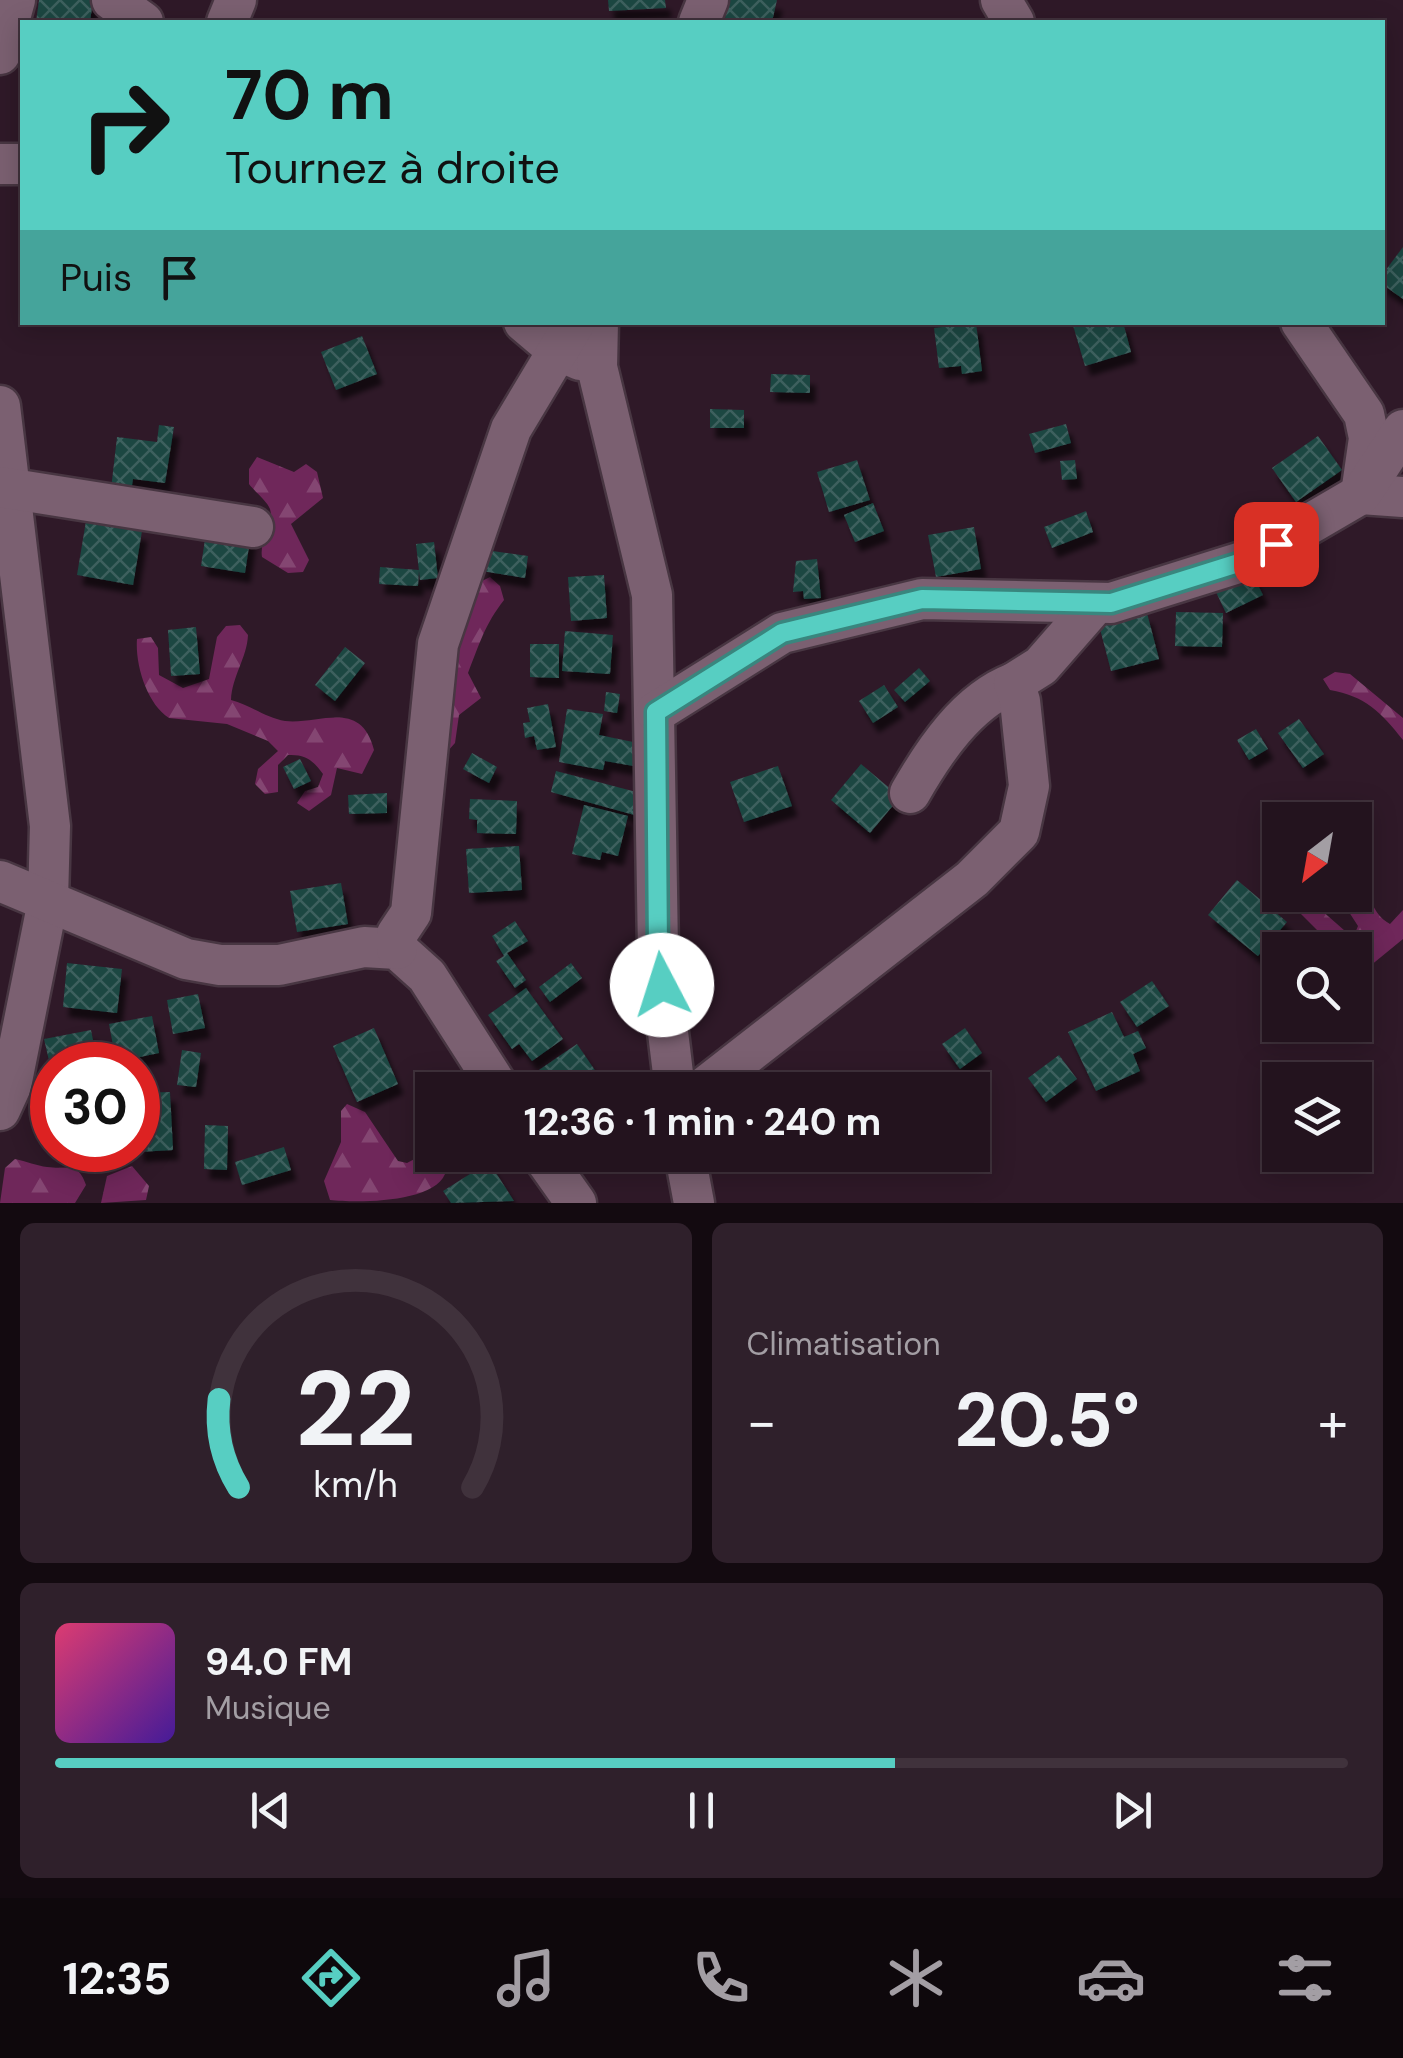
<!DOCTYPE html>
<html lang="fr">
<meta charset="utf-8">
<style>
:root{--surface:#23131e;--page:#2f202b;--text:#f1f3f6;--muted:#a39ea4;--line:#40323c;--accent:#57cec2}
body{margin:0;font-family:"DM Sans",sans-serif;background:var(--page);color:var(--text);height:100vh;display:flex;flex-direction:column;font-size:38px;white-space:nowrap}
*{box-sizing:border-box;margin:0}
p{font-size:32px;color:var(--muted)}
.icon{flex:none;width:55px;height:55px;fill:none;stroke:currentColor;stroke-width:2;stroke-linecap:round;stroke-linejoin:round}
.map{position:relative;height:1203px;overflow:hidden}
.panel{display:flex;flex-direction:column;gap:20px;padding:20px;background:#130a10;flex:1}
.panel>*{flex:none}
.guide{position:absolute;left:20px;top:20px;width:1365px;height:305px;border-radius:0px;box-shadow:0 5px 25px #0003,0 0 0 2px var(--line);background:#57cec2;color:#111;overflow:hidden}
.needle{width:65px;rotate:211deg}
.controls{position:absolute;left:1262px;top:802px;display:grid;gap:20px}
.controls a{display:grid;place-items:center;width:110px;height:110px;border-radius:0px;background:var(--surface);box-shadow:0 5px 25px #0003,0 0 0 2px var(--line);font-size:50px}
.speed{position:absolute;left:30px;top:1042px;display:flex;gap:20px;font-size:50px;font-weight:700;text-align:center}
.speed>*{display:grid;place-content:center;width:130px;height:130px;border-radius:50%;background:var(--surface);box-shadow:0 5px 25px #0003,0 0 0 2px var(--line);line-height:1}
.speed .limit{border:15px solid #d22;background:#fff;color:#111}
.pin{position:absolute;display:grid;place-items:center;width:85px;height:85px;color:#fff;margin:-42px;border-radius:20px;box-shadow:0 5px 15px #0006}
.me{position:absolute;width:110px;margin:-55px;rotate:355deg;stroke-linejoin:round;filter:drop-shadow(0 0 8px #0008)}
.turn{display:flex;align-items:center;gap:35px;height:210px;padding:0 40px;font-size:45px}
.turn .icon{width:130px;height:130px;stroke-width:2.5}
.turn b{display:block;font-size:70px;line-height:85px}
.then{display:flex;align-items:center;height:95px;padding:0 40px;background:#0003;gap:20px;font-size:38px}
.big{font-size:75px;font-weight:700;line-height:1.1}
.panel .card{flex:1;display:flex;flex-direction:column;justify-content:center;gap:15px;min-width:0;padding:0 35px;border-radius:15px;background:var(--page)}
.panel .dial{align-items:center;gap:0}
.dial svg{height:260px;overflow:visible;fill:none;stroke:var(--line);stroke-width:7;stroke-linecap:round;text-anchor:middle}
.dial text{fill:var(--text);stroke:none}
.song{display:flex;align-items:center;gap:30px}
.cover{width:120px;height:120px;border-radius:15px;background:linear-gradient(135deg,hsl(340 70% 55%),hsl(260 70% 35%))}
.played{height:10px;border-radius:5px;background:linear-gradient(90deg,var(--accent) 65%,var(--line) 65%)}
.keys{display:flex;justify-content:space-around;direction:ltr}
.heat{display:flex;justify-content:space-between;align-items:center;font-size:55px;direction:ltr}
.panel .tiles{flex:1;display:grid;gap:20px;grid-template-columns:1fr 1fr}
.card:last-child{grid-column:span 2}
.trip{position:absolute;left:415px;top:1072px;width:575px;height:100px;border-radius:0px;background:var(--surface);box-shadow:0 5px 25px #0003,0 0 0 2px var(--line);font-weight:700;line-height:100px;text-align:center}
.tab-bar{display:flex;height:160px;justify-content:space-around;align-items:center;background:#0e080c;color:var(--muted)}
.tab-bar .icon{width:70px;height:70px}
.tab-bar .selected{color:var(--accent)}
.tab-bar b{font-size:45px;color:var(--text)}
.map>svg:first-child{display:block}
.forest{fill:url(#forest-firs)}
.building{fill:url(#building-cross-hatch);filter:url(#shadow)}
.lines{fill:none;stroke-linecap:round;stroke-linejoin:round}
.minor-casing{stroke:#483642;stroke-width:45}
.minor{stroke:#7b6071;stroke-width:40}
.route-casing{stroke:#39867e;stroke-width:25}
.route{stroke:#57cec2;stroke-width:18}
</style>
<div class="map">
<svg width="1403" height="1203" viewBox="0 0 1403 1203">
<defs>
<pattern id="forest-firs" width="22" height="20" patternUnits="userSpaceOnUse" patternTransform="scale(2.5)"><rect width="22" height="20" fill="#6f275a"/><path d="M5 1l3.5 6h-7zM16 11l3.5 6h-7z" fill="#844672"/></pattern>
<pattern id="building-cross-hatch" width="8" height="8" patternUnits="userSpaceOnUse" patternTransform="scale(2.5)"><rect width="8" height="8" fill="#1c4642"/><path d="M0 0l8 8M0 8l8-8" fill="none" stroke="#3e615e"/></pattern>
<filter id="shadow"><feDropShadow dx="5.5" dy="10" stdDeviation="2.5" flood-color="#0009"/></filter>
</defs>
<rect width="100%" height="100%" fill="#2f1928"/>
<g class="forest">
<path d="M257 457 294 472 306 464 317 472 323 498 291 524 309 560 303 572 288 573 262 557C259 540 275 525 270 509 267 501 255 492 249 484V469Z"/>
<path d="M490 577 500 586 504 600C485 624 479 645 468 673L481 698 459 715 455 743 446 753 438 701 478 583Z"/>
<path d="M240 625 248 635C247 658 232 676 231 700 250 705 266 718 285 721 319 725 361 698 374 750L362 774 337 768 331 795 309 811 297 803 305 791 318 787 323 774C313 760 305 754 288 755L278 765V792L265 794 255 784 258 769 278 751 268 741 227 724 169 718C147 704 135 665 137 639L151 637 158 648 159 675 183 688 209 679 217 637 226 626Z"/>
<path d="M1335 672 1350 674 1403 718V740C1381 712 1365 696 1330 690L1323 679Z"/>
<path d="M1357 879C1372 893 1370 913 1390 924L1403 910V939L1370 966 1357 967 1355 950H1337L1282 895H1304L1353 938 1358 926 1338 895H1355Z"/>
<path d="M347 1104 365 1112 398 1161 407 1163 424 1154 445 1174C433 1203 358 1203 330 1200L324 1181 341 1142V1111Z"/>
<path d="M15 1159C26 1161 37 1166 47 1167 68 1170 78 1161 86 1185L75 1203H0L5 1168Z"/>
<path d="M132 1166 149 1186 146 1200 101 1203 107 1176Z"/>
</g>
<g class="building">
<path d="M39 0H93L90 22H36Z"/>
<path d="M608 0H665L666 8 609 11Z"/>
<path d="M729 0H777L772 22H724Z"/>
<path d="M1403 247V299L1382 284V275Z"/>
<path d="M1072 322H1123L1131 352 1085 366Z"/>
<path d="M976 323 982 371 962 374 961 366 939 368 934 328Z"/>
<path d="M362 336 377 374 336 390 321 352Z"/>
<path d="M771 374 810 375V393L770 392Z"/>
<path d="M710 409 744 410V428H710Z"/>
<path d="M1066 424 1071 443 1035 453 1029 434Z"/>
<path d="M159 425 174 427 165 483 133 479 131 492 111 489 117 437 157 442Z"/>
<path d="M1318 436 1342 470 1296 502 1272 468Z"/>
<path d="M857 460 870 500 829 512 817 472Z"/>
<path d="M1075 460 1077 479 1062 480 1060 461Z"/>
<path d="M873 503 884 531 855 542 844 515Z"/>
<path d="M1086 511 1093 532 1052 548 1044 527Z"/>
<path d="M86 521 142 531 133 585 77 575Z"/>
<path d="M207 526 251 533 245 573 201 566Z"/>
<path d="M974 527 981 569 936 577 928 535Z"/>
<path d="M434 542 438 578 420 580 416 544Z"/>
<path d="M485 550 528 556 525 578 482 571Z"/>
<path d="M817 559 821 598 804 599 803 591 793 592 796 561Z"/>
<path d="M380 567 419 570 418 586 379 584Z"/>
<path d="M604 575 607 618 571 621 568 577Z"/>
<path d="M1253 575 1263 595 1226 613 1216 592Z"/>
<path d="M1176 612 1223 613 1222 647 1175 646Z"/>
<path d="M1147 613 1159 659 1111 671 1099 625Z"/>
<path d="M196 627 200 674 171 676 168 630Z"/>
<path d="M565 631 613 635 610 674 562 671Z"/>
<path d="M530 644H559V678L530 677Z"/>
<path d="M345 647 365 663 335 701 315 685Z"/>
<path d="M919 668 930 681 905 702 894 690Z"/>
<path d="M884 685 898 707 873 723 859 701Z"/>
<path d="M606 692 620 694 617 713 604 711Z"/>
<path d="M548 704 556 747 537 750 534 736 525 738 523 723 530 722 527 708Z"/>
<path d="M567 709 603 714 599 735 643 744 639 767 605 761 603 770 559 762Z"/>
<path d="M1299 719 1324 754 1303 768 1278 733Z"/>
<path d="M1256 729 1268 749 1249 760 1237 740Z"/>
<path d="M472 753 497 767 489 783 463 769Z"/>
<path d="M300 759 311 781 294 789 283 767Z"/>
<path d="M861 764 900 797 870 833 831 800Z"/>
<path d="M778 766 792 806 744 822 730 782Z"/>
<path d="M556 771 644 794 638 816 551 792Z"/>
<path d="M387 793V813L349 814 348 795Z"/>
<path d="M470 799 517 801 516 834 477 833V820L469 819Z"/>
<path d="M584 805 628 816 618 856 602 852 600 860 572 854Z"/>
<path d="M519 846 522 890 469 893 466 849Z"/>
<path d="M1237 880 1287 922 1258 956 1208 915Z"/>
<path d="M341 883 348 924 297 932 290 891Z"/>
<path d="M515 921 528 941 507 953 526 980 515 988 496 961 504 956 492 936Z"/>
<path d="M67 963 122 969 117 1013 63 1007Z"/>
<path d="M571 963 582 978 550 1002 539 987Z"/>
<path d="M1152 981 1169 1006 1137 1027 1120 1002Z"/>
<path d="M526 988 563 1039 532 1061 519 1044 512 1049 488 1015Z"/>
<path d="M198 994 205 1028 173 1034 167 1000Z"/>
<path d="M1112 1012 1124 1037 1138 1031 1146 1048 1133 1054 1140 1071 1096 1091 1068 1032Z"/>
<path d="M152 1016 159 1053 116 1062 109 1024Z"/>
<path d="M374 1028 398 1084 357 1102 333 1046Z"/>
<path d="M965 1028 982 1053 960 1069 942 1044Z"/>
<path d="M91 1030 98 1065H50L44 1039Z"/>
<path d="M577 1044 601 1079 585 1090H553L539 1070Z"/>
<path d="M182 1050 201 1053 196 1087 177 1085Z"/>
<path d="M1059 1055 1077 1079 1046 1102 1028 1078Z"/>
<path d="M170 1092 173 1150 138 1152V1093Z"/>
<path d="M205 1125 228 1126 227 1170 204 1169Z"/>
<path d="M284 1147 291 1170 242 1185 235 1162Z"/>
<path d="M489 1162 514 1201 451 1203 443 1191Z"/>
</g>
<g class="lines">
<defs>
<g id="minor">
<path d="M112 0 143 22"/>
<path d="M1001 0 1014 22"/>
<path d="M227 22 236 0"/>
<path d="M699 22 708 0"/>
<path d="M0 54 15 0"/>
<path d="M0 164H22"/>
<path d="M524 322 557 350 580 360"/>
<path d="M598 322 597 367 652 595 658 950 675 1090"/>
<path d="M1301 322 1364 414 1369 438 1361 494 1403 497"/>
<path d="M0 406 50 826 48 901 11 1086 0 1110"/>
<path d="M0 487 253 527"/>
<path d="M656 712 782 633 922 599 1111 603 1248 560 1361 494 1403 430"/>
<path d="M910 793C934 751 967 701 1014 683"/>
<path d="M0 881 186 959 220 965H279L364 947 397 949 427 976 500 1090"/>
<path d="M397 949V934L411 913 438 644 511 429 575 322"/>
<path d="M701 1090 972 879 1019 832 1029 786 1020 701 1014 683 1041 666 1096 603"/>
<path d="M542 1155 576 1203"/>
<path d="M685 1155 694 1203"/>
</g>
</defs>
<use href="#minor" class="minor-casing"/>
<use href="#minor" class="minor"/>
</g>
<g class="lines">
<defs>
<path id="route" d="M662 985 658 950 656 712 782 633 922 599 1111 603 1248 560 1276 544"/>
</defs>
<use href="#route" class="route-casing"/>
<use href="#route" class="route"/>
</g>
</svg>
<div class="controls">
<a><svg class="needle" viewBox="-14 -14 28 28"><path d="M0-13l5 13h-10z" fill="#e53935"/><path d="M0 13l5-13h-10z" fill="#a39ea4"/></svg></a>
<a><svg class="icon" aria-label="search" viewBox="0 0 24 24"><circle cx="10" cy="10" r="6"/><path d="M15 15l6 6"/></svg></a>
<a><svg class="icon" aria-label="layers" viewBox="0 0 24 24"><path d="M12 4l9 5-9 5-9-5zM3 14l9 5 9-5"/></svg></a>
</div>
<div class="speed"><div class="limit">30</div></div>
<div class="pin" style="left:1276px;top:544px;background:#d93025"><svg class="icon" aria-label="arrive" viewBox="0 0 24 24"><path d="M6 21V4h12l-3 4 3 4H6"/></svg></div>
<svg class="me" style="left:662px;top:985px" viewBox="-20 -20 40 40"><circle r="19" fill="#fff"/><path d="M0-13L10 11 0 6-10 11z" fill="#57cec2"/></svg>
<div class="trip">12:36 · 1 min · 240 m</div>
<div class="guide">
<div class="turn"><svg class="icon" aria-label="right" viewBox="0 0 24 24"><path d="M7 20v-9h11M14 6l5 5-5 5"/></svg><div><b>70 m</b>Tournez à droite</div></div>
<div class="then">Puis<svg class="icon" aria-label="arrive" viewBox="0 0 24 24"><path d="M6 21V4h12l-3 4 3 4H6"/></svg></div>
</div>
</div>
<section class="panel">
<div class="tiles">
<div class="card dial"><svg viewBox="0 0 100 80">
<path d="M14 69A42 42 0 1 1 86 69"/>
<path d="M14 69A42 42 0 0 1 8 42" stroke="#57cec2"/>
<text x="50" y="56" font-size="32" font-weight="700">22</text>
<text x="50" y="72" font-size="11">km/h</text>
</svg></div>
<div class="card"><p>Climatisation</p>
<div class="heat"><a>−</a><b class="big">20.5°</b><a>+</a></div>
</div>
<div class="card">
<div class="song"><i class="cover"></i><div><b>94.0 FM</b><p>Musique</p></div></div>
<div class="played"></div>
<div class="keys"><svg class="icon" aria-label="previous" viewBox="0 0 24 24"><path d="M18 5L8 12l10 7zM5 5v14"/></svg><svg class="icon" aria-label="pause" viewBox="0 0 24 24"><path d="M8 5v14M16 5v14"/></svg><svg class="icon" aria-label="next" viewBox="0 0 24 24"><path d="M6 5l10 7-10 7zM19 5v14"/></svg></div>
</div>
</div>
</section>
<nav class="tab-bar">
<b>12:35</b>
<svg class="icon selected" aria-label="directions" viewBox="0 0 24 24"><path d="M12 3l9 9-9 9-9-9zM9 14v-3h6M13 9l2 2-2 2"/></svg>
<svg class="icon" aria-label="music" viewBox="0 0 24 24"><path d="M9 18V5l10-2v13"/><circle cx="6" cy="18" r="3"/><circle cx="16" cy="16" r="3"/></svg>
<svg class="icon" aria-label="phone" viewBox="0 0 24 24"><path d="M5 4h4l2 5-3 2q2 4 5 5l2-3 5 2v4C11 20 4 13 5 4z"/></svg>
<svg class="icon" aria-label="climate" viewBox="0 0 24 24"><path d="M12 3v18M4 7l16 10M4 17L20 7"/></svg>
<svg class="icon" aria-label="car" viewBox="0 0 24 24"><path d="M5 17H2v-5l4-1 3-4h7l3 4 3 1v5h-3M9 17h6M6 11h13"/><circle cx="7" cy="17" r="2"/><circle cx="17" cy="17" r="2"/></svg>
<svg class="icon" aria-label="filters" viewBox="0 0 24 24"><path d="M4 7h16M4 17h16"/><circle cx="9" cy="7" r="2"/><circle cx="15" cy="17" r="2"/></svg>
</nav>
